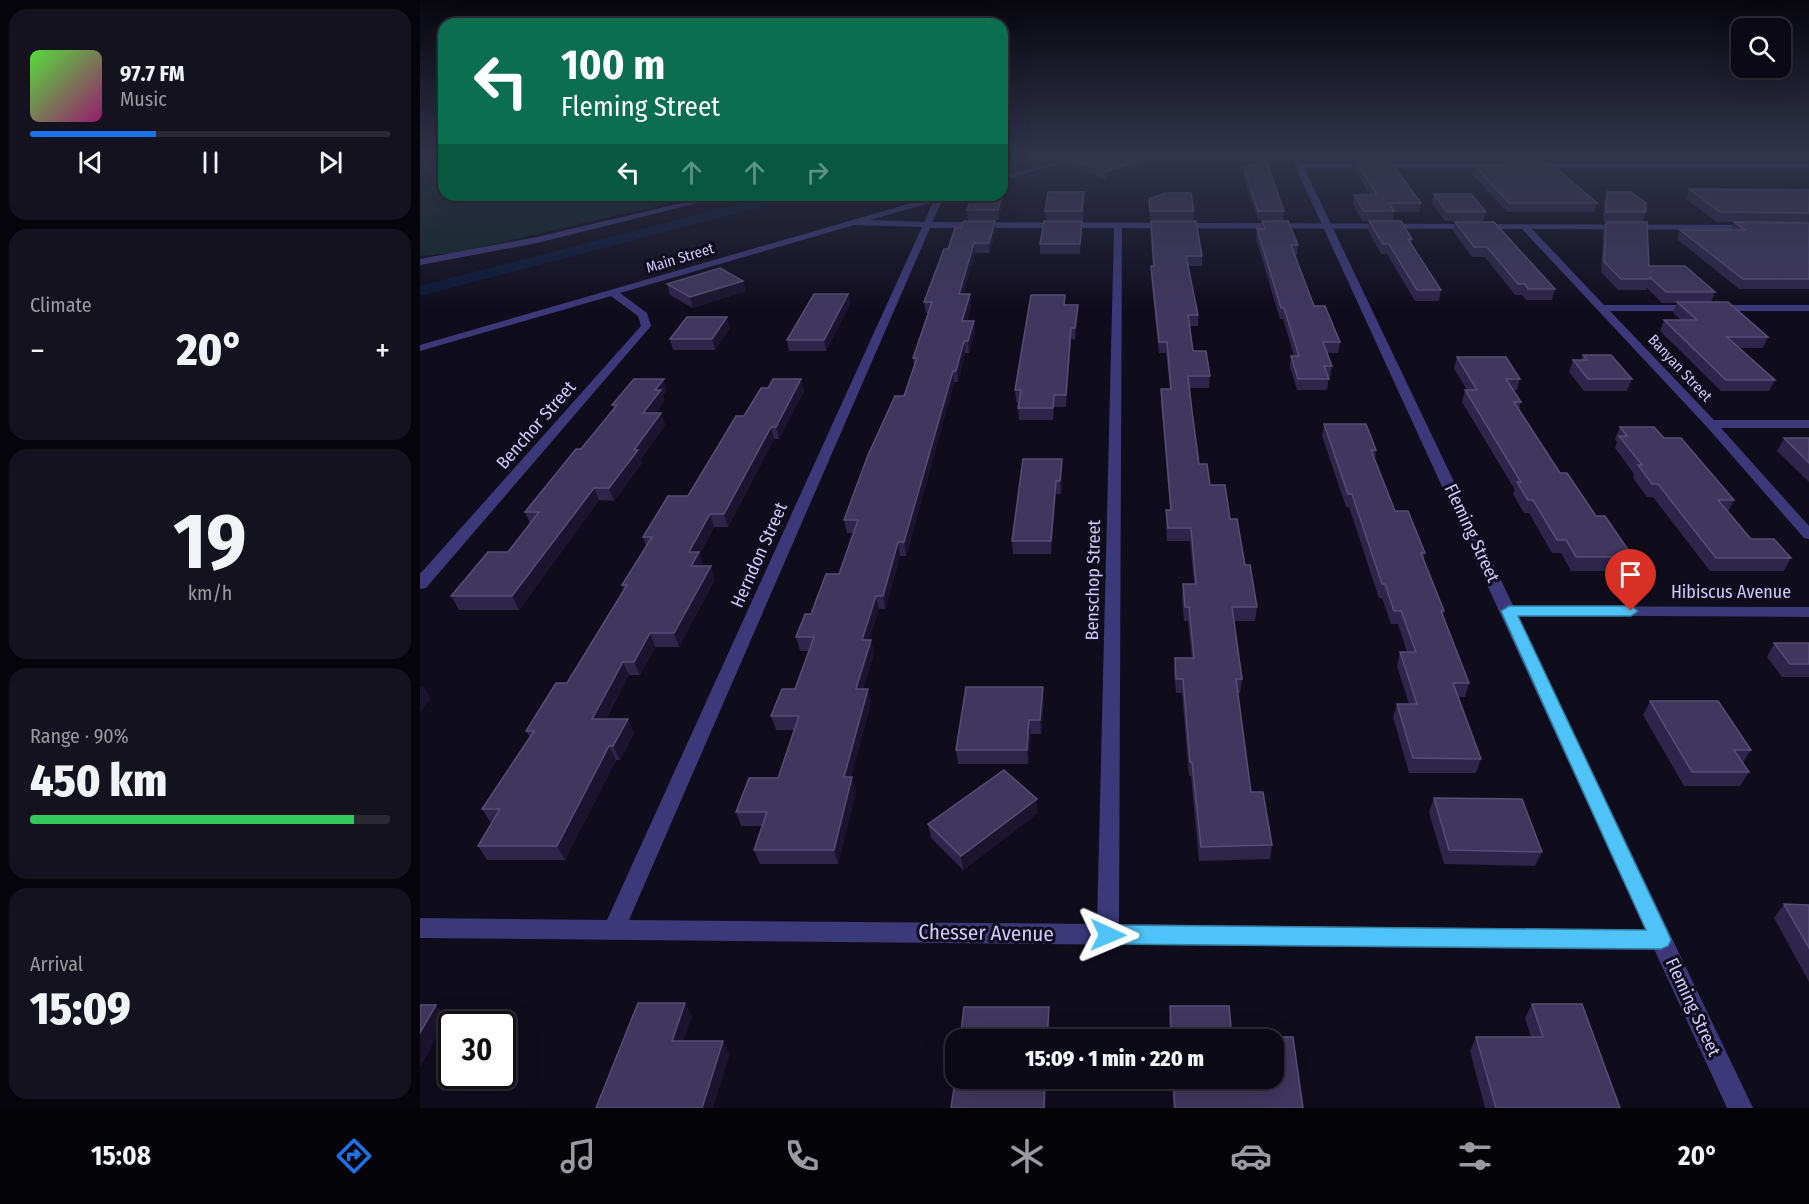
<!DOCTYPE html>
<meta charset="utf-8">
<style>
:root{--surface:#0b0915;--page:#14121e;--text:#f1f3f6;--muted:#9a9aa0;--line:#2b2a34;--accent:#1a73e8}
body{margin:0;font-family:"Fira Sans Condensed",sans-serif;background:var(--page);color:var(--text);height:100vh;display:flex;flex-direction:column;font-size:22px;white-space:nowrap}
*{box-sizing:border-box;margin:0}
p{font-size:20px;color:var(--muted)}
.icon{flex:none;width:33px;height:33px;fill:none;stroke:currentColor;stroke-width:2;stroke-linecap:round;stroke-linejoin:round}
.map{position:relative;flex:1;overflow:hidden}
.drawer{display:flex;flex-direction:column;gap:9px;padding:9px;background:#06050c;width:420px}
.drawer>*{flex:none}
.banner{position:absolute;left:18px;top:18px;width:570px;height:183px;border-radius:18px;box-shadow:0 6px 24px #0002,0 0 0 2px var(--line);background:#0b6e4f;color:#fff;overflow:hidden}
.controls{position:absolute;left:1311px;top:18px;display:grid;gap:12px}
.controls a{display:grid;place-items:center;width:60px;height:60px;border-radius:12px;background:var(--surface);box-shadow:0 6px 24px #0002,0 0 0 2px var(--line);font-size:30px}
.speed{position:absolute;left:18px;top:1011px;display:flex;gap:12px;font-size:30px;font-weight:700;text-align:center}
.speed>*{display:grid;place-content:center;width:78px;height:78px;border-radius:50%;background:var(--surface);box-shadow:0 6px 24px #0002,0 0 0 2px var(--line);line-height:1}
.speed .limit{border:3px solid #111;border-radius:9px;background:#fff;color:#111}
.pin{position:absolute;display:grid;place-items:center;width:51px;height:51px;color:#fff;margin:-62px -26px;border-radius:50% 50% 50% 0;rotate:-45deg;box-shadow:0 0 6px #0007}
.pin .icon{rotate:45deg}
.me{position:absolute;width:66px;margin:-33px;rotate:91deg;stroke-linejoin:round;filter:drop-shadow(0 0 4px #0008)}
.turn{display:flex;align-items:center;gap:21px;height:126px;padding:0 24px;font-size:27px}
.turn .icon{width:78px;height:78px;stroke-width:2.5}
.turn b{display:block;font-size:42px;line-height:51px}
.lanes{display:flex;align-items:center;height:57px;padding:0 24px;background:#0003;justify-content:center;gap:30px;direction:ltr}
.lanes .off{opacity:.35}
.big{font-size:45px;font-weight:800;line-height:1.1}
.drawer .widget{flex:1;display:flex;flex-direction:column;justify-content:center;gap:9px;min-width:0;padding:0 21px;border-radius:18px;background:var(--page)}
.drawer .dial{align-items:center;gap:0}
.dial b{font-size:78px;line-height:1}
.song{display:flex;align-items:center;gap:18px}
.cover{width:72px;height:72px;border-radius:9px;background:linear-gradient(135deg,hsl(110 70% 55%),hsl(320 70% 35%))}
.played{height:6px;border-radius:3px;background:linear-gradient(90deg,var(--accent) 35%,var(--line) 35%)}
.keys{display:flex;justify-content:space-around;direction:ltr}
.heat{display:flex;justify-content:space-between;align-items:center;font-size:33px;direction:ltr}
.charge{height:9px;border-radius:4px;background:linear-gradient(90deg,#34c759 90%,var(--line) 0)}
.trip{position:absolute;left:525px;top:1029px;width:339px;height:60px;border-radius:18px;background:var(--surface);box-shadow:0 6px 24px #0002,0 0 0 2px var(--line);font-weight:800;line-height:60px;text-align:center}
.tab-bar{display:flex;height:96px;justify-content:space-around;align-items:center;background:#040408;color:var(--muted)}
.tab-bar .icon{width:42px;height:42px}
.tab-bar .active{color:var(--accent)}
.tab-bar b{font-size:27px;color:var(--text)}
main{display:flex;flex:1;min-height:0}
.map>svg:first-child{display:block}
.green{fill:#0f2626}
.lines{fill:none;stroke-linecap:round;stroke-linejoin:round}
.canal{fill:#0a1837;fill-rule:evenodd}
.minor{fill:#3d387a;fill-rule:evenodd}
.tertiary{fill:#3d387a;fill-rule:evenodd}
.wall{fill:#2d254a}
.shaded-wall{fill:#1a142f}
.building{fill:#3f375d;stroke:#564e76;stroke-width:1.5}
.route{fill:#4fc3f7;stroke:#337fa1;stroke-width:1.5}
.labels{text-anchor:middle;stroke-width:6;stroke-linejoin:round;paint-order:stroke}
.far-street-label{font-size:15px;fill:#d1c9fd;stroke:#0f0c1c}
.street-label{font-size:18px;fill:#d1c9fd;stroke:#0f0c1c}
.near-street-label{font-size:21px;fill:#d1c9fd;stroke:#0f0c1c}
</style>
<main>
<section class="drawer">
<div class="widget">
<div class="song"><i class="cover"></i><div><b>97.7 FM</b><p>Music</p></div></div>
<div class="played"></div>
<div class="keys"><svg class="icon" aria-label="previous" viewBox="0 0 24 24"><path d="M18 5L8 12l10 7zM5 5v14"/></svg><svg class="icon" aria-label="pause" viewBox="0 0 24 24"><path d="M8 5v14M16 5v14"/></svg><svg class="icon" aria-label="next" viewBox="0 0 24 24"><path d="M6 5l10 7-10 7zM19 5v14"/></svg></div>
</div>
<div class="widget"><p>Climate</p>
<div class="heat"><a>−</a><b class="big">20°</b><a>+</a></div>
</div>
<div class="widget dial"><b>19</b><p>km/h</p></div>
<div class="widget"><p>Range · 90%</p><b class="big">450 km</b><div class="charge"></div></div>
<div class="widget"><p>Arrival</p><b class="big">15:09</b></div>
</section>
<div class="map">
<svg width="1389" height="1108" viewBox="0 0 1389 1108">
<rect width="100%" height="100%" fill="#0f0c1c"/>
<path class="green" d="M0 155H24V195H284L35 253 0 256Z"/>
<g class="lines">
<path class="canal" d="M354 195H377L375 198 0 296V286Z"/>
<g class="minor">
<path d="M658 155H670L582 181V177Z"/>
<path d="M877 164H1074L1078 166 1074 168H880Z"/>
<path d="M1116 164H1389V168H1113Z"/>
<path d="M296 195H310L117 243 0 265V259L117 237Z"/>
<path d="M519 195 528 196 523 199 512 222 1335 225V229L1332 230 1112 229 1184 305H1389V311H1190L1294 420H1389V428H1301L1389 526V539L1384 538 1287 427 1102 229 702 228 699 924 1241 930 1249 933 1252 940 1249 947 1241 950 0 938V918L187 920 502 227 434 225 200 293 227 313 231 326 6 588 0 589V574L221 326 218 316 191 296 0 351V345ZM513 202 504 222 450 220ZM510 228H694L677 924 209 920Z"/>
<path d="M1089 606 1389 607V617L1083 615 1081 611 1083 607Z"/>
</g>
<path class="tertiary" d="M870 155H878L1333 1108H1307Z"/>
</g>
<g class="wall">
<path d="M612 155H766L686 180 643 165 642 157 629 161Z"/>
<path d="M925 155H1017L1016 158H964L963 162 1001 203 999 212H974L973 221H942L933 204 934 195H950L935 170 936 162H930Z"/>
<path d="M1067 155H1157L1156 159 1074 162Z"/>
<path d="M1233 155H1316L1315 157 1238 158Z"/>
<path d="M1085 162 1177 203 1174 212H1087L1052 174 1054 165H1084Z"/>
<path d="M824 167 864 211 863 221 838 220 823 176Z"/>
<path d="M1269 189 1389 190V222H1297L1266 199Z"/>
<path d="M1187 192 1226 212 1223 221H1183L1184 201Z"/>
<path d="M1014 194 1066 212 1063 221H1025L1012 204Z"/>
<path d="M729 199 774 211 773 220H730Z"/>
<path d="M584 200 578 220H548L547 210Z"/>
<path d="M664 201 663 220H626L625 211Z"/>
<path d="M575 221 576 230 569 253H555L543 294H550L551 305 547 321H554L555 332 549 353H545L538 382H534L486 556H480L465 609H459L449 640H451L454 654 443 689 451 703 431 777 436 791 418 864H340L334 850 342 826H321L316 812 358 778 374 730H356L351 716 375 689 389 651H380L376 637 419 574 434 533H427L424 520 484 396 494 366 493 358 509 313H506L504 302 528 249 541 228Z"/>
<path d="M662 221 660 254H620V244Z"/>
<path d="M731 221 782 256V266H768L778 315V326H770L773 351 790 376 789 388H769L772 411 779 464 790 485 810 519 837 607 835 621H814L822 679 820 693H818L831 792 852 845 850 859 779 861 771 776H769L762 693H756L754 672 755 658H772L768 621H764L762 597 763 584H774L770 541H747L746 523V510H750L741 401V389H750L746 353H739L731 277V266H733L730 230Z"/>
<path d="M842 221 878 245 877 255H874L894 306 920 342 918 353H907L912 366 910 377H909L907 390H877L870 367 871 356H874L863 319H860L836 239 837 229H841Z"/>
<path d="M949 221 992 239 991 245 1021 290 1019 301H995L967 254H961L948 231Z"/>
<path d="M1035 222 1135 289 1132 300H1106L1102 295H1095L1065 257H1052L1033 231Z"/>
<path d="M1186 222 1229 266 1295 292 1291 302 1348 337 1343 348H1319L1355 380 1349 391H1301L1240 331 1244 320H1261L1253 313 1257 303H1242L1227 288 1226 290H1198L1181 272 1183 232Z"/>
<path d="M1314 222 1389 223V289H1319L1257 239 1260 230H1311Z"/>
<path d="M247 284 326 291 273 308 250 295Z"/>
<path d="M428 294 430 304 406 351H369L367 340Z"/>
<path d="M645 295V305L658 315 655 340 651 339 646 407H634L633 420H599L598 408 599 402H596L595 390Z"/>
<path d="M310 328 295 350H253L250 339Z"/>
<path d="M1163 355 1212 379 1207 391H1164L1149 372 1153 360H1161Z"/>
<path d="M1037 357 1100 379 1097 390H1094L1101 402 1099 409 1140 473 1176 516 1213 557 1207 571H1151L1141 553H1132L1109 513H1104L1093 494 1095 490 1042 402 1045 390H1047L1034 369Z"/>
<path d="M247 390 243 396 244 401 236 413H241L245 425 221 459 222 463 194 501 179 500 99 610H39L31 596 88 552 110 523 105 512 161 449 194 408 192 405Z"/>
<path d="M384 391 359 439H354L308 527H294L280 554 283 566 295 579 259 647H235L220 675H209L186 719H208L214 733 200 760H196L145 860H67L58 846 71 823 62 809 110 737 106 731 147 683 204 591 202 585 226 547 223 537 268 496 324 416Z"/>
<path d="M904 424 956 450 955 459 975 511 1005 553 1003 560 1024 611 1023 615 1049 683 1045 697H1038L1061 759 1056 773H989L973 717 977 704H989L977 666 980 652H987L978 624H971L962 598H959L929 507H926L902 436Z"/>
<path d="M1200 427 1244 438 1314 500 1308 512 1331 539 1371 558 1364 571H1290L1233 497H1227L1213 478 1214 474 1195 448 1197 442 1195 439Z"/>
<path d="M1364 438H1389V482L1357 451Z"/>
<path d="M642 471 641 494H636L631 554H593L592 541Z"/>
<path d="M1354 643H1389V677H1362L1347 657Z"/>
<path d="M624 701 621 734H611L608 764H538L536 750Z"/>
<path d="M1230 701 1331 750 1323 763 1329 772 1320 786H1264L1223 715Z"/>
<path d="M1014 798 1122 852 1115 866 1024 864 1009 812Z"/>
<path d="M618 813 543 870 511 838 508 824Z"/>
<path d="M1364 904 1389 905V982L1354 918Z"/>
<path d="M1112 1004 1200 1108H1065L1050 1051 1056 1037H1111L1105 1018Z"/>
<path d="M750 1006H809L812 1037H873L883 1108H753L752 1078H854V1040H750L749 1020Z"/>
</g>
<g class="shaded-wall">
<path d="M629 155H649L629 161Z"/>
<path d="M739 155H766L686 180V171Z"/>
<path d="M583 191 584 200 578 220V210Z"/>
<path d="M575 221 576 230 569 253V243Z"/>
<path d="M662 221V230L660 254V244Z"/>
<path d="M554 243 555 253 540 305 539 294Z"/>
<path d="M323 281 326 291 273 308 270 297Z"/>
<path d="M428 294 430 304 406 351 404 340Z"/>
<path d="M550 294 551 305 544 332 542 321Z"/>
<path d="M658 305V315L655 340V328Z"/>
<path d="M307 317 310 328 295 350 292 339Z"/>
<path d="M554 321 555 332 549 353 548 341Z"/>
<path d="M651 328V339L646 407V395Z"/>
<path d="M544 341 545 353 538 382 536 371Z"/>
<path d="M533 371 534 382 486 556 484 542Z"/>
<path d="M244 379 247 390 243 396 244 401 227 425 223 413 235 390Z"/>
<path d="M381 379 384 391 359 439 356 427Z"/>
<path d="M634 395V407L633 420V408Z"/>
<path d="M241 413 245 425 221 459 222 463 194 501 189 488 214 450Z"/>
<path d="M351 427 354 439 308 527 304 514Z"/>
<path d="M642 459V471L641 494 640 481Z"/>
<path d="M636 481V494L631 554V541Z"/>
<path d="M174 488 179 500 99 610 92 596Z"/>
<path d="M290 514 294 527 280 554 283 565 276 579 271 566 269 552Z"/>
<path d="M478 542 480 556 465 609 463 596Z"/>
<path d="M291 566 295 579 259 647 254 633Z"/>
<path d="M456 596 459 609 445 654 442 640Z"/>
<path d="M230 633 235 647 220 675 214 662Z"/>
<path d="M451 640 454 654 439 703 436 689Z"/>
<path d="M203 662 209 675 178 733 172 719Z"/>
<path d="M2 685 11 698 0 713V688Z"/>
<path d="M623 687 624 701 621 734 620 720Z"/>
<path d="M448 689 451 703 428 791 424 777Z"/>
<path d="M208 719 214 733 200 760 193 746Z"/>
<path d="M609 720 611 734 608 764 607 750Z"/>
<path d="M189 746 196 760 145 860 137 846Z"/>
<path d="M432 777 436 791 418 864 414 850Z"/>
<path d="M617 799 618 813 543 870 541 856Z"/>
<path d="M265 1003 272 1016 259 1054 252 1041Z"/>
<path d="M16 1005 27 1018 0 1068V1033Z"/>
<path d="M629 1007 630 1021 629 1040H627Z"/>
<path d="M303 1041 310 1054 293 1108H282Z"/>
<path d="M625 1078H627L626 1108H624Z"/>
</g>
<g class="building">
<path d="M649 155H739L686 171 642 157Z"/>
<path d="M846 160 864 211H838L824 167Z"/>
<path d="M936 162H971L1001 203H969L974 211H944L934 195H957Z"/>
<path d="M1085 162H1129L1177 203H1089L1054 165H1088Z"/>
<path d="M1269 189 1389 190V213L1300 212Z"/>
<path d="M628 192H664L662 211H625Z"/>
<path d="M1187 192H1211L1226 203V212H1186Z"/>
<path d="M745 193H771L774 211H730L729 199Z"/>
<path d="M1014 194H1051L1066 212H1027Z"/>
<path d="M553 195H582L578 210H547Z"/>
<path d="M544 221H575L569 243H554L539 294H550L542 321H554L548 341H544L536 371H533L484 542H478L463 596H456L442 640H451L436 689H448L424 777H432L414 850H334L347 812H316L329 778H358L379 716H351L362 689H375L394 637H376L385 614H391L406 574H419L438 520H424L448 455 475 396H484L497 358H493L512 302H504L524 249H528L535 228H541Z"/>
<path d="M624 221H662L660 244H620Z"/>
<path d="M731 221H776L782 256H766L778 315H768L773 351H786L790 376H768L772 411 779 464H787L790 485H805L810 519H817L825 565H830L837 607H812L822 679H816L831 792H843L852 845 781 847 772 762H770L763 679H756L755 658H774L769 607H765L763 584H776L771 528H748L746 510H751L741 389H751L747 342H739L731 266H734Z"/>
<path d="M842 221H868L878 245H871L894 306H905L920 342H903L912 366H904L909 379H878L871 356H879L864 308H861L837 229H845Z"/>
<path d="M949 221H981L992 239H988L1021 290H997L969 244H963Z"/>
<path d="M1035 222H1074L1135 289H1108L1105 284H1098L1067 247H1054Z"/>
<path d="M1186 222H1227L1229 266H1265L1295 292H1246L1230 277V279H1201L1184 262Z"/>
<path d="M1314 222 1389 223V279H1323L1260 230H1325Z"/>
<path d="M300 268 323 281 270 297 247 284Z"/>
<path d="M394 294H428L404 340H367Z"/>
<path d="M611 295H645L644 305H658L655 328H651L646 395H634L633 408H598L601 390H595Z"/>
<path d="M1257 302H1308L1348 337H1307L1355 380H1306L1244 320H1277Z"/>
<path d="M267 317H307L292 339H250Z"/>
<path d="M1163 355H1191L1212 379H1168L1153 360H1167Z"/>
<path d="M1037 357H1086L1100 379H1086L1101 402H1094L1140 473H1147L1176 516H1185L1213 557H1156L1146 540H1137L1113 500H1108L1097 482H1101L1045 390H1057Z"/>
<path d="M214 379H244L235 390H241L223 413H241L214 450H218L189 488H174L92 596H31L68 552H88L119 512H105L156 449H161L197 405H192Z"/>
<path d="M353 379H381L356 427H351L304 514H290L269 552H279L271 566H291L254 633H230L214 662H203L172 719H208L193 746H189L137 846H58L80 809H62L114 731H106L136 683H147L207 585H202L232 537H223L248 496H268L316 416H324L341 388H348Z"/>
<path d="M904 424H946L956 450H951L975 511H988L1005 553H1001L1024 611H1021L1049 683H1033L1061 759 993 758 977 704H997L980 652H996L981 611H974L965 584H962L932 494H928Z"/>
<path d="M1200 427H1234L1244 438H1261L1314 500H1298L1331 539H1354L1371 558H1296L1238 484H1232L1218 465H1222L1199 436H1207Z"/>
<path d="M1364 438H1389V463Z"/>
<path d="M603 459H642L640 481H636L631 541H592Z"/>
<path d="M1354 643H1389V664H1370Z"/>
<path d="M546 687H623L620 720H609L607 750H536Z"/>
<path d="M1230 701H1298L1331 750H1314L1329 772H1272Z"/>
<path d="M584 770 617 799 541 856 508 824Z"/>
<path d="M1014 798 1102 799 1122 852 1029 850Z"/>
<path d="M1364 904 1389 905V948Z"/>
<path d="M218 1003H265L252 1041H303L282 1108H176Z"/>
<path d="M1112 1004H1162L1200 1108H1076L1056 1037H1123Z"/>
<path d="M0 1005H16L0 1033Z"/>
<path d="M750 1006H809L812 1037H873L883 1108H755L753 1078H854V1040H752Z"/>
<path d="M544 1007H629L627 1040H540Z"/>
<path d="M536 1075V1078H625L624 1108H531Z"/>
</g>
<linearGradient id="sky" x2="0" y2="1"><stop stop-color="#08070f"/><stop offset="0.5" stop-color="#31344b"/><stop offset="1" stop-color="#31344b" stop-opacity="0"/></linearGradient>
<rect width="1389" height="310" fill="url(#sky)"/>
<path class="route" d="M1089 606H1211L1218 611 1211 616H1098L1248 933 1251 940 1248 946 1241 949 688 944 681 941 678 935 681 928 688 925 1226 930 1081 611Z"/>
<g class="labels">
<g class="far-street-label">
<text transform="translate(260 258) rotate(-17)" y="5">Main Street</text>
<text transform="translate(1260 368) rotate(47)" y="5">Banyan Street</text>
</g>
<g class="street-label">
<text transform="translate(116 425) rotate(-49)" y="6">Benchor Street</text>
<text transform="translate(1052 533) rotate(65)" y="6">Fleming Street</text>
<text transform="translate(339 555) rotate(-66)" y="6">Herndon Street</text>
<text transform="translate(673 580) rotate(-89)" y="6">Benschop Street</text>
<text x="1311" y="598">Hibiscus Avenue</text>
<text transform="translate(1273 1007) rotate(65)" y="6">Fleming Street</text>
</g>
<g class="near-street-label">
<text transform="translate(566 933) rotate(1)" y="7">Chesser Avenue</text>
</g>
</g>
</svg>
<div class="controls">
<a><svg class="icon" aria-label="search" viewBox="0 0 24 24"><circle cx="10" cy="10" r="6"/><path d="M15 15l6 6"/></svg></a>
</div>
<div class="speed"><div class="limit">30</div></div>
<div class="pin" style="left:1211px;top:611px;background:#d93025"><svg class="icon" aria-label="arrive" viewBox="0 0 24 24"><path d="M6 21V4h12l-3 4 3 4H6"/></svg></div>
<svg class="me" style="left:688px;top:935px" viewBox="-20 -20 40 40"><path d="M0-17L14 15 0 8-14 15z" fill="#4fc3f7" stroke="#fff" stroke-width="4"/></svg>
<div class="trip">15:09 · 1 min · 220 m</div>
<div class="banner">
<div class="turn"><svg class="icon" aria-label="left" viewBox="0 0 24 24"><path d="M17 20v-9H6M10 6l-5 5 5 5"/></svg><div><b>100 m</b>Fleming Street</div></div>
<div class="lanes"><svg class="icon" aria-label="left" viewBox="0 0 24 24"><path d="M17 20v-9H6M10 6l-5 5 5 5"/></svg><svg class="icon off" aria-label="ahead" viewBox="0 0 24 24"><path d="M12 20V5M6 11l6-6 6 6"/></svg><svg class="icon off" aria-label="ahead" viewBox="0 0 24 24"><path d="M12 20V5M6 11l6-6 6 6"/></svg><svg class="icon off" aria-label="right" viewBox="0 0 24 24"><path d="M7 20v-9h11M14 6l5 5-5 5"/></svg></div>
</div>
</div>
</main>
<nav class="tab-bar">
<b>15:08</b>
<svg class="icon active" aria-label="directions" viewBox="0 0 24 24"><path d="M12 3l9 9-9 9-9-9zM9 14v-3h6M13 9l2 2-2 2"/></svg>
<svg class="icon" aria-label="music" viewBox="0 0 24 24"><path d="M9 18V5l10-2v13"/><circle cx="6" cy="18" r="3"/><circle cx="16" cy="16" r="3"/></svg>
<svg class="icon" aria-label="phone" viewBox="0 0 24 24"><path d="M5 4h4l2 5-3 2q2 4 5 5l2-3 5 2v4C11 20 4 13 5 4z"/></svg>
<svg class="icon" aria-label="climate" viewBox="0 0 24 24"><path d="M12 3v18M4 7l16 10M4 17L20 7"/></svg>
<svg class="icon" aria-label="car" viewBox="0 0 24 24"><path d="M5 17H2v-5l4-1 3-4h7l3 4 3 1v5h-3M9 17h6M6 11h13"/><circle cx="7" cy="17" r="2"/><circle cx="17" cy="17" r="2"/></svg>
<svg class="icon" aria-label="filters" viewBox="0 0 24 24"><path d="M4 7h16M4 17h16"/><circle cx="9" cy="7" r="2"/><circle cx="15" cy="17" r="2"/></svg>
<b>20°</b>
</nav>
